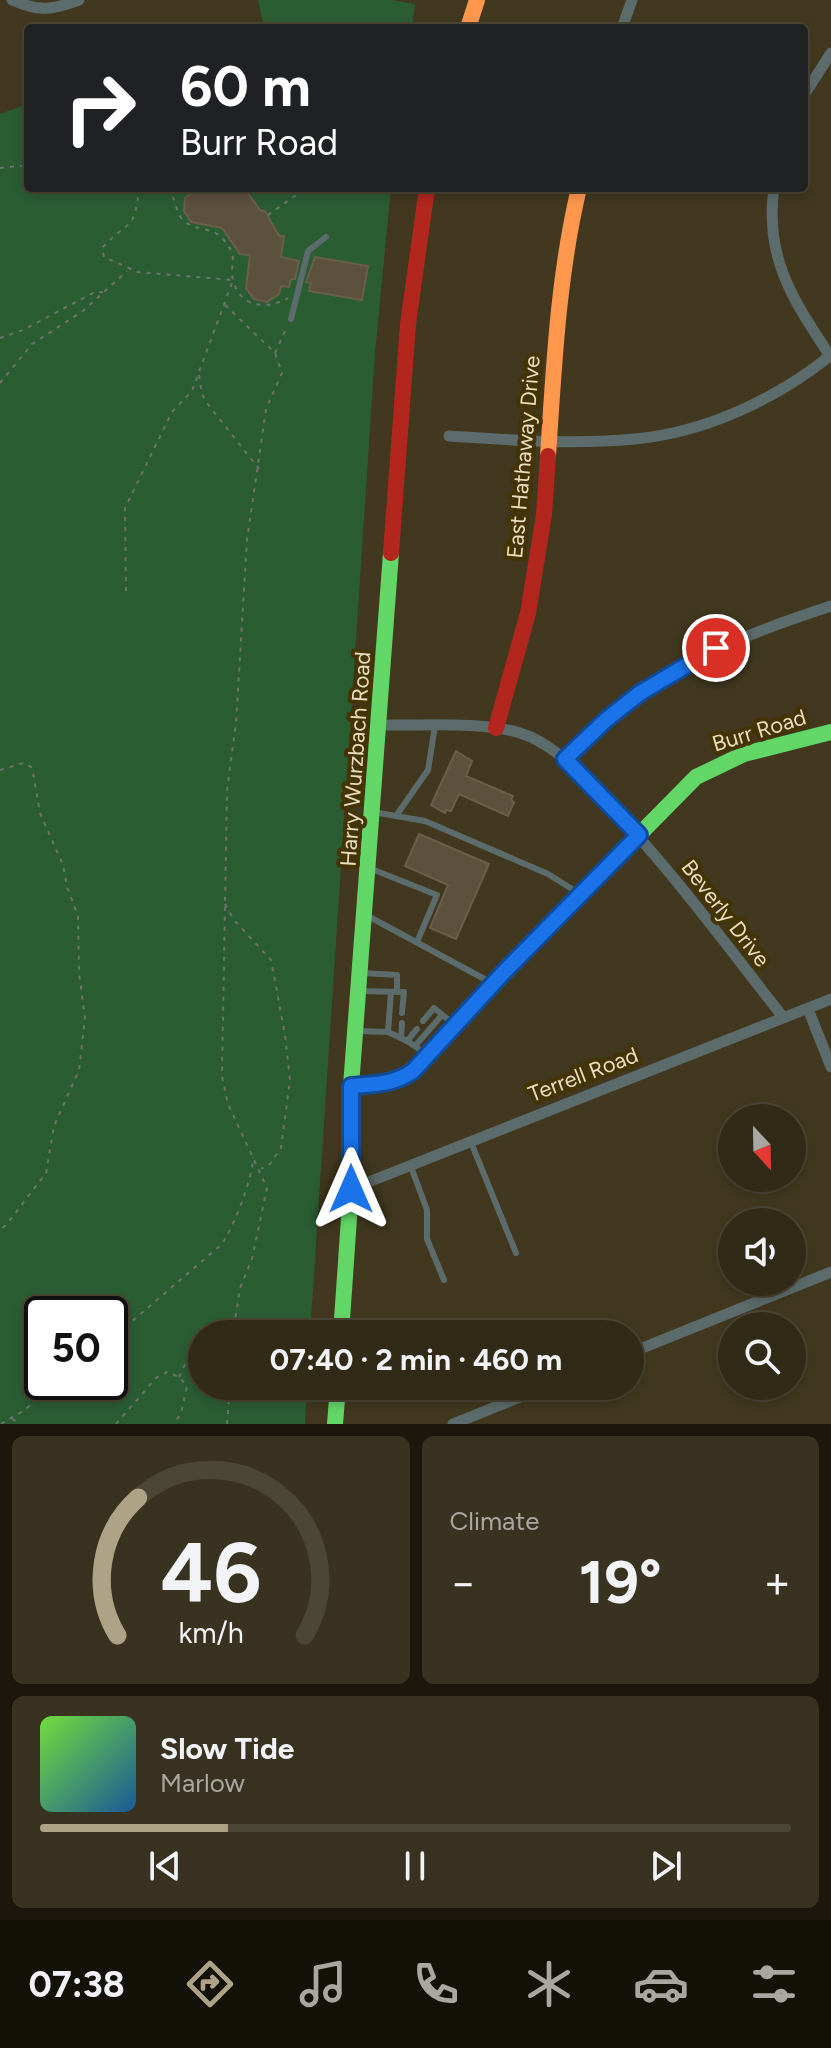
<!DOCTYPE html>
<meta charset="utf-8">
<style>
:root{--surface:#312a17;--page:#393220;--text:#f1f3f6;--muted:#a8a7a1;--line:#4c4636;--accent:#aea387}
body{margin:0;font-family:Figtree,sans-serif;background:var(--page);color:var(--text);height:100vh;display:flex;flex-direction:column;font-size:30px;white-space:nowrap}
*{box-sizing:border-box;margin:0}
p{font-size:26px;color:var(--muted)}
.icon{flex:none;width:44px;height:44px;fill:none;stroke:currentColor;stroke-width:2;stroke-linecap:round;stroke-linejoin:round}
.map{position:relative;height:1424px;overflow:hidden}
.side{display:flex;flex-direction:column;gap:12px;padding:12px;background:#1b170d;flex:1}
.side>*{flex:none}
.guide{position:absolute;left:24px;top:24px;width:784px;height:168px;border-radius:8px;box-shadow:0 4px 12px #0003,0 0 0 2px var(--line);background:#202124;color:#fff;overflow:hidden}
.needle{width:52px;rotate:158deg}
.buttons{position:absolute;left:718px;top:1104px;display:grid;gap:16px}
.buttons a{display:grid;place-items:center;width:88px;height:88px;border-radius:50%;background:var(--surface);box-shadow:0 4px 12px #0003,0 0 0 2px var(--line);font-size:40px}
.speed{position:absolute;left:24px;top:1296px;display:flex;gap:16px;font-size:40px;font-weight:700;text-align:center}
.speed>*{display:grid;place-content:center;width:104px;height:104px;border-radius:50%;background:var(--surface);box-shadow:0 4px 12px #0003,0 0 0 2px var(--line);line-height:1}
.speed .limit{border:4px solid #111;border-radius:12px;background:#fff;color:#111}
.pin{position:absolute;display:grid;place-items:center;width:68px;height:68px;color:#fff;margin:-34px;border:4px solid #fff;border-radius:50%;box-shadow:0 2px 8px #0007}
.me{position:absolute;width:88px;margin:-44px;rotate:0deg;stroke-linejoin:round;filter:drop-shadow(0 0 6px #0008)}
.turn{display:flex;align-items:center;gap:28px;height:168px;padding:0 24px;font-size:36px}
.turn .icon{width:104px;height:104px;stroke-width:2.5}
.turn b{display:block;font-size:56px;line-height:68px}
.big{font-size:60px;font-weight:700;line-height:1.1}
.side .widget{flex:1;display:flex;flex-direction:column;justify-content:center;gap:12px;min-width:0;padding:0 28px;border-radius:12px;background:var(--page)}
.side .dial{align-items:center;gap:0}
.dial svg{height:208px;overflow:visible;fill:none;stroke:var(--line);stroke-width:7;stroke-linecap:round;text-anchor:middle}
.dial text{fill:var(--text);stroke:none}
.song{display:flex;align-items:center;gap:24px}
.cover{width:96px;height:96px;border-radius:12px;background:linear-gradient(135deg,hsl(100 70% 55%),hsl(210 70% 35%))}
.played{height:8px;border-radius:4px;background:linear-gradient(90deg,var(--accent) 25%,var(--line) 25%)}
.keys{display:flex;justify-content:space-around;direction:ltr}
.heat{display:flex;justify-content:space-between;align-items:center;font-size:44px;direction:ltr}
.side .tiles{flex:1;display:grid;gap:12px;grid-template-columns:1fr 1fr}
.widget:last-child{grid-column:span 2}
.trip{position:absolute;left:188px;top:1320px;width:456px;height:80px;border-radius:40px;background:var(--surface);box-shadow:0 4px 12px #0003,0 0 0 2px var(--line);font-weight:700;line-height:80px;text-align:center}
.dock{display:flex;height:128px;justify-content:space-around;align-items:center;background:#141109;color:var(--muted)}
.dock .icon{width:56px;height:56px}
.dock .selected{color:var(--accent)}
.dock b{font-size:36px;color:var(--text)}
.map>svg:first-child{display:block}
.green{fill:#2b5d33;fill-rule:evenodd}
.building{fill:#5c513c;stroke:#6b5f4a;stroke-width:2}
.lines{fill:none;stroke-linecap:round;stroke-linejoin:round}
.path{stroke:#6d746d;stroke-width:2;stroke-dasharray:4 6;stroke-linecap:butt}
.lane{stroke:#5c6b6b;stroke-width:6}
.street{stroke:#5c6b6b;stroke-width:11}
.fast{stroke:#63d668;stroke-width:16}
.slow{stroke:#ff974d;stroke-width:16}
.jam{stroke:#b3261e;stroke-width:16}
.route-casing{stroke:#114b97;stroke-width:20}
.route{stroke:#1a73e8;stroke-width:14}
.labels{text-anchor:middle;stroke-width:8;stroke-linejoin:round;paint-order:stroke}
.street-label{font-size:22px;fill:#e9ddbf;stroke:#443403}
</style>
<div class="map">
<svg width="831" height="1424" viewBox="0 0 831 1424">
<rect width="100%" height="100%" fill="#41381f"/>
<g class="green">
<path d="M258 0H391L415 4 412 28H264Z"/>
<path d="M28 104V188H391L375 353 310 1334H202V1386H307L305 1424H0V114ZM42 1314H110V1382H42Z"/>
</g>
<g class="building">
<path d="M199 188H244L260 210 265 211 279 236H284L281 257 299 261 295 279H291L289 287 281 286 279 294 267 302 254 299 246 288 250 255 240 254 222 228 191 222 184 211 185 198Z"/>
<path d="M315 257 368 266 362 300 309 291 311 283 306 282Z"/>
<path d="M456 751 472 761 466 776 513 796 511 800 514 802 508 816 459 794 451 811 446 810 445 813 431 805Z"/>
<path d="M419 834 489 864 456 939 430 928 448 885 405 866Z"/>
</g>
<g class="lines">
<g class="path">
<path d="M0 168 28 165"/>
<path d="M168 188C176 198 175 213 184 221 195 231 213 227 223 239 240 259 229 262 233 280 240 308 267 310 288 298"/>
<path d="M268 215 306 188"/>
<path d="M225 305 275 353 282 373 266 409 247 540 236 723 227 790 222 1076 228 1104 267 1188 252 1259 240 1288 233 1334"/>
<path d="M0 338 23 330 93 293 103 292"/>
<path d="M275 353 287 327"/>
<path d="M199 375 202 394 207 403 259 469"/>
<path d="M0 383 32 344 83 311 127 271"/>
<path d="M126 591 125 508 172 412 192 391 233 280 138 272 104 257 102 248C127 220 135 233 139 188"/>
<path d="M0 770 24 763 31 767 33 773 40 813 63 865 67 887 78 916 79 973 85 1018 79 1070 54 1126 46 1173 7 1224 0 1230"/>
<path d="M225 904 234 920 271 960 285 1035 290 1080 281 1148 270 1164 261 1169"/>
<path d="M110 1340 221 1245C233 1229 253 1178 253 1157"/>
<path d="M179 1377 196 1342"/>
<path d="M12 1419 21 1424"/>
<path d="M1 1424 23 1411 59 1382"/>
<path d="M116 1424 156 1378 167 1372 179 1377 187 1386 181 1414 173 1424"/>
<path d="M227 1424 230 1386"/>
</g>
<g class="lane">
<path d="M291 319 308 251 326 237"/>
<path d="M373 812 425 821 548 874 580 894"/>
<path d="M396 816 428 770 435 726"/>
<path d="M369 868 437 895 417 942"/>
<path d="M366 915 490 982"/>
<path d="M362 973 397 975V992"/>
<path d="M360 991 404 992 402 1013"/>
<path d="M423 1021 434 1008 455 1025"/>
<path d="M417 1029 407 1041 419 1049"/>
<path d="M357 1031 388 1032 407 1041"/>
<path d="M388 1032 391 992"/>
<path d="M401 1038 402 1023"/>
<path d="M415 1046 442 1015"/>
<path d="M470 1140 516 1253"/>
<path d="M410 1164 427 1210V1239L444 1280"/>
</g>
<g class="street">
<path d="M12 0C39 12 52 10 79 0"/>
<path d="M622 28 632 0"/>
<path d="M804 95 831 53"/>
<path d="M774 188C764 258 794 301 830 356"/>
<path d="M449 436C511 440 573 445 634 439 704 433 777 399 831 355"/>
<path d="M380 725C421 726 481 721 520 733 553 743 577 771 601 796 667 864 724 942 783 1017"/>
<path d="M565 759C589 736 612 713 640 693 698 652 764 628 831 606"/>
<path d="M808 1009 831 1067"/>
<path d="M351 1189 831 999"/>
<path d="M630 1353 831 1272"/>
<path d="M453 1424 547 1386"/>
</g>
<g class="fast">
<path d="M351 1086 391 1081 413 1071 504 972 696 777 744 754 831 732"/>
<path d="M341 1334 351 1189V1086L391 553"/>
<path d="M335 1424 338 1386"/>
</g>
<g class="slow">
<path d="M468 28 477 0"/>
<path d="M548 456C554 366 558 276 579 188"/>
</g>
<g class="jam">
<path d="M391 553 408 324 427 188"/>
<path d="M496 728 528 613 544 515 548 456"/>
</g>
</g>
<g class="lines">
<defs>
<path id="route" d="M351 1189V1086C374 1084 393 1085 413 1071L504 972 639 835 565 759 607 719 640 693 716 648"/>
</defs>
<use href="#route" class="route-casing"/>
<use href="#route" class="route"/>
</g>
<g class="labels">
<g class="street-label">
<text transform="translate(523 457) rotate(-85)" y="8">East Hathaway Drive</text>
<text transform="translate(759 730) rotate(-17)" y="8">Burr Road</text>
<text transform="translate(355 759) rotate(-86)" y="8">Harry Wurzbach Road</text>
<text transform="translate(726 913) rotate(52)" y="8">Beverly Drive</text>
<text transform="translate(583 1074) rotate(-21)" y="8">Terrell Road</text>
</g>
</g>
</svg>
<div class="buttons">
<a><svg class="needle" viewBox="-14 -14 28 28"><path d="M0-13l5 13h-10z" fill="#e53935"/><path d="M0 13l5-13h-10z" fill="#a8a7a1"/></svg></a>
<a><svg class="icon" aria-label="sound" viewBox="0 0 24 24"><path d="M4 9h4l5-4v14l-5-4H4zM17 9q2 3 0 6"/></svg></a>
<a><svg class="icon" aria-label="search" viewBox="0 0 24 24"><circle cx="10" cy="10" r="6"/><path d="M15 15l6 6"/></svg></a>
</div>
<div class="speed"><div class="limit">50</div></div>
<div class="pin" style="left:716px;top:648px;background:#d93025"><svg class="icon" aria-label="arrive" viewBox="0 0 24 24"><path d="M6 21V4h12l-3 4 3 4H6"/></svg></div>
<svg class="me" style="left:351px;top:1189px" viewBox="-20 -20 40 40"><path d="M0-17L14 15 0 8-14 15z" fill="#1a73e8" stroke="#fff" stroke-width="4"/></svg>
<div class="trip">07:40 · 2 min · 460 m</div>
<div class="guide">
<div class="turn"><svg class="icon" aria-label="right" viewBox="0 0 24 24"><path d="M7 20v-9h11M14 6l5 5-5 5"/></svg><div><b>60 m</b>Burr Road</div></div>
</div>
</div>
<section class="side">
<div class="tiles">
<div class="widget dial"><svg viewBox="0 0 100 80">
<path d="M14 69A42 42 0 1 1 86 69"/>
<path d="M14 69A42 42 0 0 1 22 16" stroke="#aea387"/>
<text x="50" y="56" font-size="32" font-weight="700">46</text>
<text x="50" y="72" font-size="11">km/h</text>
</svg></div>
<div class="widget"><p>Climate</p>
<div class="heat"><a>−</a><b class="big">19°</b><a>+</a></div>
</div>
<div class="widget">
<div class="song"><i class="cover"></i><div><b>Slow Tide</b><p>Marlow</p></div></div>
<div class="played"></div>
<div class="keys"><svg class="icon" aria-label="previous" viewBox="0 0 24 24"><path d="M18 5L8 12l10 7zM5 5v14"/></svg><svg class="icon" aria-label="pause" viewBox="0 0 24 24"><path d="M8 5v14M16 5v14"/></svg><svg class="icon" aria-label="next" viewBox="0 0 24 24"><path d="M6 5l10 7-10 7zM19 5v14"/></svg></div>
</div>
</div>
</section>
<nav class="dock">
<b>07:38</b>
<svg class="icon selected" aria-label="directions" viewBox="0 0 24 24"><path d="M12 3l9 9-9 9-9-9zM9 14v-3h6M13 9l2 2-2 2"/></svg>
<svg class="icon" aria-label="music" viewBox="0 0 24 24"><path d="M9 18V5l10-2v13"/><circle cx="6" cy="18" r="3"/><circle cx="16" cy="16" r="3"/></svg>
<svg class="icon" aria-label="phone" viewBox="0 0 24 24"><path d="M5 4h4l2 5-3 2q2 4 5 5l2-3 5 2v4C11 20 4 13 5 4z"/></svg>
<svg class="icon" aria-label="climate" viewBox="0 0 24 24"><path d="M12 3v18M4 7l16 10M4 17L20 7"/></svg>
<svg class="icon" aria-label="car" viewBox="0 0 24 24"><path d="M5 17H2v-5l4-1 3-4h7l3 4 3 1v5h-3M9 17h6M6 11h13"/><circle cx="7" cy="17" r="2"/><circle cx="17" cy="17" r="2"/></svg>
<svg class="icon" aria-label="filters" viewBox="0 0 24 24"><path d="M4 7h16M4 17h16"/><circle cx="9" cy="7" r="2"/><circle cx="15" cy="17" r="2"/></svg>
</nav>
